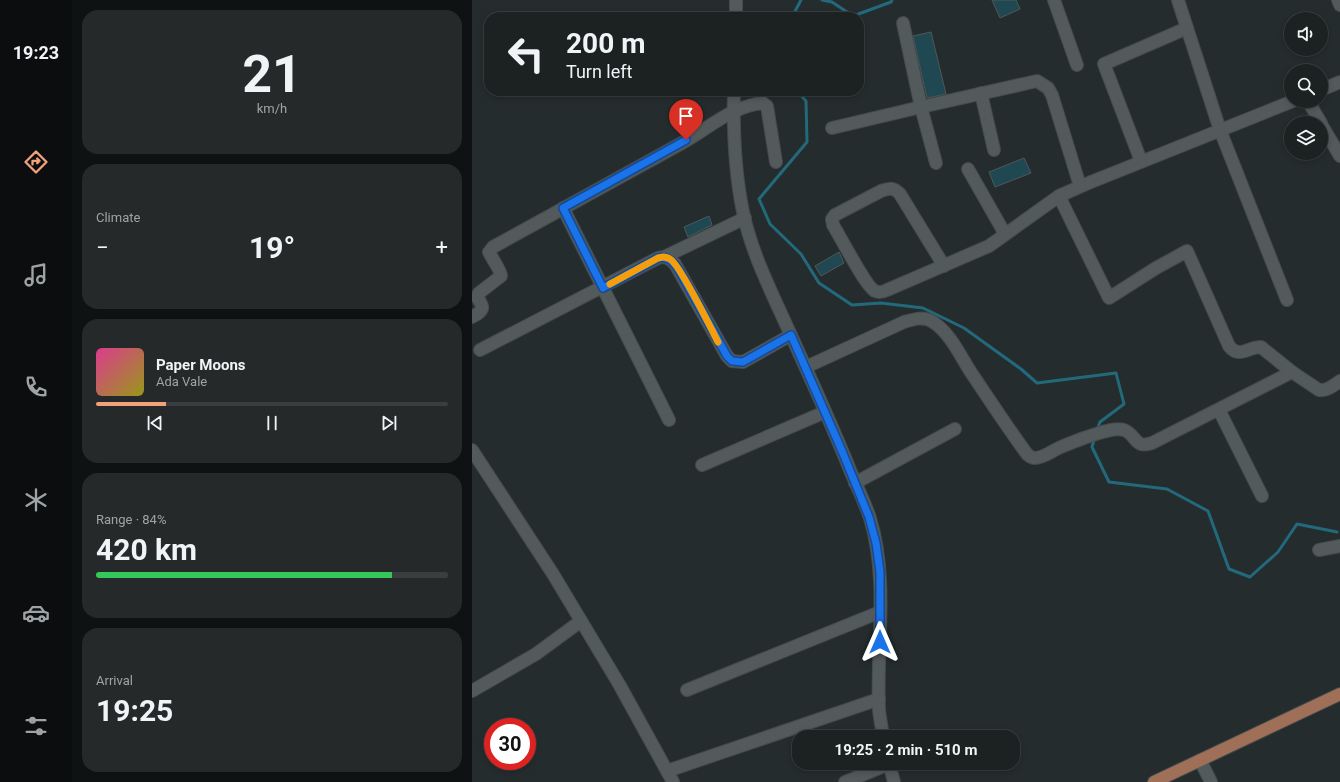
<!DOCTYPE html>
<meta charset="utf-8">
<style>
:root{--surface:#1c2122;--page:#25292a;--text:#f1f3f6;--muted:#a0a3a5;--line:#3a3e40;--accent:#f1a27b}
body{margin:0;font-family:Roboto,sans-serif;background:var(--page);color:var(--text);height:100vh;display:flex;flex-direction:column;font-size:15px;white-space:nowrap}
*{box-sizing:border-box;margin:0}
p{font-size:13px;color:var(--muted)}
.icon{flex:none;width:22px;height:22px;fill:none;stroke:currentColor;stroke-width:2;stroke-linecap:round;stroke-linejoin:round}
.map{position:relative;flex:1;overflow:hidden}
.side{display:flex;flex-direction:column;gap:10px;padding:10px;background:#0f1213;width:400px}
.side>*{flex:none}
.banner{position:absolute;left:12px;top:12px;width:380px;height:84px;border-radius:16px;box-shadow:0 2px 6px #0003,0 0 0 1px var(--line);background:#1c2122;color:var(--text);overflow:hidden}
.buttons{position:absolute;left:812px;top:12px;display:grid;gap:8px}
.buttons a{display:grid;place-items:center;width:44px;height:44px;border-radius:50%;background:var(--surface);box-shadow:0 2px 6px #0003,0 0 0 1px var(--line);font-size:20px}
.speed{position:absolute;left:12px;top:718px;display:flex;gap:8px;font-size:20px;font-weight:700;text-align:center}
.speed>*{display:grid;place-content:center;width:52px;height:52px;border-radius:50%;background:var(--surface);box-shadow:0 2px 6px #0003,0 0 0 1px var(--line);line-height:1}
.speed .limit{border:6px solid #d22;background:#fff;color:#111}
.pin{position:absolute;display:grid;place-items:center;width:34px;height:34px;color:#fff;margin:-41px -17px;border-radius:50% 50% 50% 0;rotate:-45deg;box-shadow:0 0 4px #0007}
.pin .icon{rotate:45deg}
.me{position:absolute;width:44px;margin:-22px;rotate:0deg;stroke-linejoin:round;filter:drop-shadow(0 0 3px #0008)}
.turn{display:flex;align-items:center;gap:14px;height:84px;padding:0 16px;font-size:18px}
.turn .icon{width:52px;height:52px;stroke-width:2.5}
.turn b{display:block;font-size:28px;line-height:34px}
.big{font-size:30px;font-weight:700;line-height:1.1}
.side .widget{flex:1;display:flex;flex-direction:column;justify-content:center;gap:6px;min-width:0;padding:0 14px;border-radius:16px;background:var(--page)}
.side .dial{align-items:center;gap:0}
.dial b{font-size:52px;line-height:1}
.song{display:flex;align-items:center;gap:12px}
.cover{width:48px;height:48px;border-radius:6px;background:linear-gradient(135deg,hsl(330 70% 55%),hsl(60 70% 35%))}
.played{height:4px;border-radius:2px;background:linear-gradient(90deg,var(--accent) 20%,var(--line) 20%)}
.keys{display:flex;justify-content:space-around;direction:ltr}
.heat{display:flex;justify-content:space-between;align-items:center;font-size:22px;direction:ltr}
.charge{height:6px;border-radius:3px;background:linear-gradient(90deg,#34c759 84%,var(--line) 0)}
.trip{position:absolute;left:320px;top:730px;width:228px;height:40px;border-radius:16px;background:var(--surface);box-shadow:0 2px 6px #0003,0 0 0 1px var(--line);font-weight:700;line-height:40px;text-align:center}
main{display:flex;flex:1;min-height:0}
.dock{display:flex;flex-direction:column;width:72px;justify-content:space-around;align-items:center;background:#0b0d0e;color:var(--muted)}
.dock .icon{width:28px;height:28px}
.dock .on{color:var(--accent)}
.dock b{font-size:18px;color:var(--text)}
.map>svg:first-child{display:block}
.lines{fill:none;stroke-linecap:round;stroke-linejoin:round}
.stream{stroke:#226a7b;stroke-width:3}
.building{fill:#1f4853;stroke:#505759}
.minor-casing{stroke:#454a4c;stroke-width:14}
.major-casing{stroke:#454a4c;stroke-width:14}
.minor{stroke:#535a5c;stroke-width:12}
.major{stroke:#9f7057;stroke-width:12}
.route-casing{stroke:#114b97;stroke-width:10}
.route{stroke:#1a73e8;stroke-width:7}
.slow{stroke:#f59e0b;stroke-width:7}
</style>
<main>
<nav class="dock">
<b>19:23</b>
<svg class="icon on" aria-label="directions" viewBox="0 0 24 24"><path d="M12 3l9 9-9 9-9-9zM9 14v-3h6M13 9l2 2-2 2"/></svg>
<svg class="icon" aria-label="music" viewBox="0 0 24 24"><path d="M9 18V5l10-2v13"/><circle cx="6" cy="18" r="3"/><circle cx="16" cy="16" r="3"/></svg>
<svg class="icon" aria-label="phone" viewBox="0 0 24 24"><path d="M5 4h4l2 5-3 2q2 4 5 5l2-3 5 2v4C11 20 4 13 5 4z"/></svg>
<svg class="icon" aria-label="climate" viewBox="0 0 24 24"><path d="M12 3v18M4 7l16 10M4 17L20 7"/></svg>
<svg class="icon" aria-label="car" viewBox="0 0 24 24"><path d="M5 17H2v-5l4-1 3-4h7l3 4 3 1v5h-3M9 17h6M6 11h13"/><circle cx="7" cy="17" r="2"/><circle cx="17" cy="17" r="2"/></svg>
<svg class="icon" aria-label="filters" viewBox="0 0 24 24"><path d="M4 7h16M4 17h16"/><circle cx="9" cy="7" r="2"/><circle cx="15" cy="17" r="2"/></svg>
</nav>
<section class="side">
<div class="widget dial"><b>21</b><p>km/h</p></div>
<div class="widget"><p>Climate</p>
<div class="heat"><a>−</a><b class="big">19°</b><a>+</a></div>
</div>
<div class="widget">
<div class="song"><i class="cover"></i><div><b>Paper Moons</b><p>Ada Vale</p></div></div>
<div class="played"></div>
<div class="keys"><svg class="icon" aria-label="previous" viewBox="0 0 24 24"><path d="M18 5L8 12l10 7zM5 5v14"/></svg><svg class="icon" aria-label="pause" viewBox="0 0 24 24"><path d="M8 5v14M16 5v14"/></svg><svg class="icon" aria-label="next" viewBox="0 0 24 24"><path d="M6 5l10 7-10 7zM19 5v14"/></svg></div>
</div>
<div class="widget"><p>Range · 84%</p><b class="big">420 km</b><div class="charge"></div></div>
<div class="widget"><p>Arrival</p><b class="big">19:25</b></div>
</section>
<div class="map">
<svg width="868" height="782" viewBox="0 0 868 782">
<rect width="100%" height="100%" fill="#252c2e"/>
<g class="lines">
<g class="stream">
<path d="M350 0 360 2 381 16 419 2 420 0"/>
<path d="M320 17 329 0"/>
<path d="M325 91 334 101 335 142 287 199 298 224 329 254 347 283 380 305 409 303 451 308 492 328 549 369 565 383 644 373 652 404 628 422 625 430"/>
<path d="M623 437 620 447 637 482 695 489 736 511 757 569 778 577 806 552 825 524 865 532"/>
</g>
</g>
<g class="building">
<path d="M520 0H544L548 9 528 18Z"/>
<path d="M459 32 474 94 455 98 441 36Z"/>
<path d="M552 158 559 173 523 187 517 172Z"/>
<path d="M237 216 240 225 216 237 212 227Z"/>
<path d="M367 252 372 263 349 276 343 266Z"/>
</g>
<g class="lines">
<defs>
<g id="minor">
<path d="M582 0 605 65"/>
<path d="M706 0 748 130 815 300"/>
<path d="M866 0 868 5"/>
<path d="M264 17V0"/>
<path d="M431 23 449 107 464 163"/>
<path d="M849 90 868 82"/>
<path d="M262 91C261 131 263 173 271 212 279 250 296 285 312 320 334 368 356 416 376 465 383 483 392 500 398 518 417 581 404 646 407 710 408 719 410 728 411 737"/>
<path d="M509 93 522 150"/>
<path d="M836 101 849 123"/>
<path d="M849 124 868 156"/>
<path d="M360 128 449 107 565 81 576 88 580 95 608 186"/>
<path d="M669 161 632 64 715 28"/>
<path d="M496 169 533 234"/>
<path d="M587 196 637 298 684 268 715 251 757 346C767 359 776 347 789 347L820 372 847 390C855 391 861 386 868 381"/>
<path d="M91 208 197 420"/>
<path d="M192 257 273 218"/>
<path d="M472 266 428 194C421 187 418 188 409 191L363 215 360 219 361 225C368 236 394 287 403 291 407 293 411 292 415 290L517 246 587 196 614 184 821 101"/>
<path d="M0 317C12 310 13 309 5 297L7 293 29 276C29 270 20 259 17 252L21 247C84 212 147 177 210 143 237 128 260 106 291 103L295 106 304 162"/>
<path d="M8 350 186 258C193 256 197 258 203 264L255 356 260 361 271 362 319 335"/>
<path d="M334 367 432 322C442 319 452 316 461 322 478 333 488 355 498 371 517 399 535 427 555 454 558 457 560 458 563 458 572 458 581 450 589 447 599 443 608 439 618 436 628 433 642 427 652 430 665 435 662 449 680 443L820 372"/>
<path d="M747 410 790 496"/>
<path d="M0 450 81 574 147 684 201 782"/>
<path d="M230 465 353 412"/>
<path d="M383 483 483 429"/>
<path d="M847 550 868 546"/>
<path d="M215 690 408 612"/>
<path d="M0 691 64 654 109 621"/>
<path d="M728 760 739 782"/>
<path d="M417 763 422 782"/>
<path d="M195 771 407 699"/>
<path d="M373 782 417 764"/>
</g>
<path id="major" d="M682 782 868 694"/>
</defs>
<use href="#minor" class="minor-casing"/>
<use href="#major" class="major-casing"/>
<use href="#minor" class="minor"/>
<use href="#major" class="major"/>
</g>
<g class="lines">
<defs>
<path id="route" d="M214 140 91 208 131 288 186 258C196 256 201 261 207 270L255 356 260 361 271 362 319 335 370 451 397 517 404 543 408 572V642"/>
</defs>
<use href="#route" class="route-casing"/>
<use href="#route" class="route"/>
<path class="slow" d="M138 284 186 258C190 257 193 256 198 259 207 264 239 328 246 342"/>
</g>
</svg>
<div class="buttons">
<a><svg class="icon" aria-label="sound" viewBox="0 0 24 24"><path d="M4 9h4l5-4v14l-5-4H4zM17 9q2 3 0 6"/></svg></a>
<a><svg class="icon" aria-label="search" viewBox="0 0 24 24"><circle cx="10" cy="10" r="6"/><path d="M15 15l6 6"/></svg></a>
<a><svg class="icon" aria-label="layers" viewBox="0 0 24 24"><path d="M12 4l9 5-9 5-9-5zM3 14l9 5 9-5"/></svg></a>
</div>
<div class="speed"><div class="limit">30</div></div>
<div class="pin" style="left:214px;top:140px;background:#d93025"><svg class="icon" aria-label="arrive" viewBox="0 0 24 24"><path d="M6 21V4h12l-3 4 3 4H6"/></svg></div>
<svg class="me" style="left:408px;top:642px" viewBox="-20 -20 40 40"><path d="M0-17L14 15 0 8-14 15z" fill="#1a73e8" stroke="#fff" stroke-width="4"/></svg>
<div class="trip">19:25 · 2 min · 510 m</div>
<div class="banner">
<div class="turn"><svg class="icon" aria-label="left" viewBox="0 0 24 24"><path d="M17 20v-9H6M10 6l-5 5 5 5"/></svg><div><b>200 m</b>Turn left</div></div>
</div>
</div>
</main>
